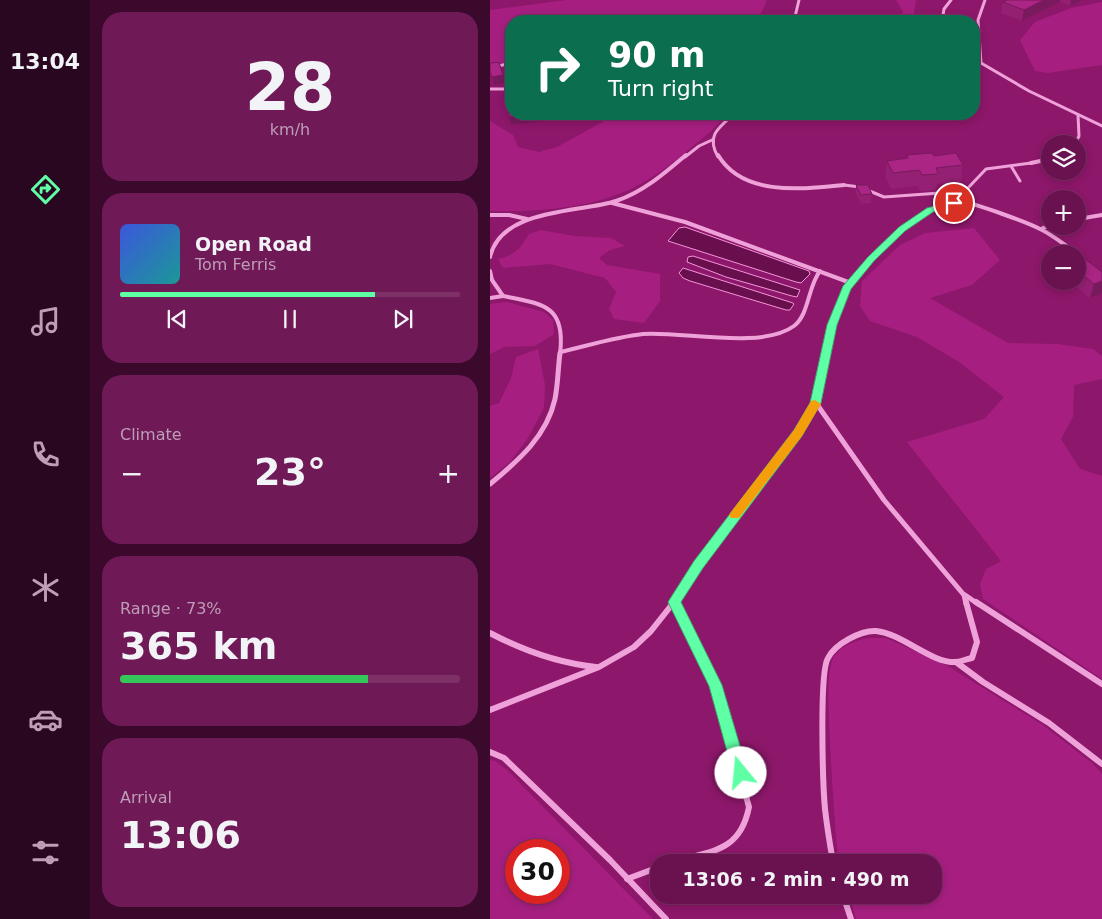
<!DOCTYPE html>
<meta charset="utf-8">
<style>
:root{--surface:#6a1150;--page:#6f1a57;--text:#f1f3f6;--muted:#be9db7;--line:#7d3167;--accent:#5fffa6}
body{margin:0;font-family:"DejaVu Sans",sans-serif;background:var(--page);color:var(--text);height:100vh;display:flex;flex-direction:column;font-size:19px;white-space:nowrap}
*{box-sizing:border-box;margin:0}
p{font-size:16px;color:var(--muted)}
.icon{flex:none;width:28px;height:28px;fill:none;stroke:currentColor;stroke-width:2;stroke-linecap:round;stroke-linejoin:round}
.map{position:relative;flex:1;overflow:hidden}
.details{display:flex;flex-direction:column;gap:12px;padding:12px;background:#3a092c;width:400px}
.details>*{flex:none}
.hud{position:absolute;left:15px;top:15px;width:475px;height:105px;border-radius:20px;box-shadow:0 2px 8px #0003,0 0 0 1px var(--line);background:#0b6e4f;color:#fff;overflow:hidden}
.buttons{position:absolute;left:551px;top:135px;display:grid;gap:10px}
.buttons a{display:grid;place-items:center;width:45px;height:45px;border-radius:50%;background:var(--surface);box-shadow:0 2px 8px #0003,0 0 0 1px var(--line);font-size:25px}
.speed{position:absolute;left:15px;top:839px;display:flex;gap:10px;font-size:25px;font-weight:700;text-align:center}
.speed>*{display:grid;place-content:center;width:65px;height:65px;border-radius:50%;background:var(--surface);box-shadow:0 2px 8px #0003,0 0 0 1px var(--line);line-height:1}
.speed .limit{border:8px solid #d22;background:#fff;color:#111}
.pin{position:absolute;display:grid;place-items:center;width:42px;height:42px;color:#fff;margin:-21px;border:2px solid #fff;border-radius:50%;box-shadow:0 1px 5px #0007}
.me{position:absolute;width:55px;margin:-28px;rotate:343deg;stroke-linejoin:round;filter:drop-shadow(0 0 4px #0008)}
.turn{display:flex;align-items:center;gap:18px;height:105px;padding:0 20px;font-size:22px}
.turn .icon{width:65px;height:65px;stroke-width:2.5}
.turn b{display:block;font-size:35px;line-height:42px}
.big{font-size:38px;font-weight:700;line-height:1.1}
.details .card{flex:1;display:flex;flex-direction:column;justify-content:center;gap:8px;min-width:0;padding:0 18px;border-radius:20px;background:var(--page)}
.details .dial{align-items:center;gap:0}
.dial b{font-size:65px;line-height:1}
.song{display:flex;align-items:center;gap:15px}
.cover{width:60px;height:60px;border-radius:8px;background:linear-gradient(135deg,hsl(230 70% 55%),hsl(180 70% 35%))}
.played{height:5px;border-radius:2px;background:linear-gradient(90deg,var(--accent) 75%,var(--line) 75%)}
.keys{display:flex;justify-content:space-around;direction:ltr}
.heat{display:flex;justify-content:space-between;align-items:center;font-size:28px;direction:ltr}
.charge{height:8px;border-radius:4px;background:linear-gradient(90deg,#34c759 73%,var(--line) 0)}
.trip{position:absolute;left:160px;top:854px;width:292px;height:50px;border-radius:20px;background:var(--surface);box-shadow:0 2px 8px #0003,0 0 0 1px var(--line);font-weight:700;line-height:50px;text-align:center}
main{display:flex;flex:1;min-height:0}
.tabs{display:flex;flex-direction:column;width:90px;justify-content:space-around;align-items:center;background:#2a0720;color:var(--muted)}
.tabs .icon{width:35px;height:35px}
.tabs .selected{color:var(--accent)}
.tabs b{font-size:22px;color:var(--text)}
.map>svg:first-child{display:block}
.green{fill:#a61f80;fill-rule:evenodd}
.water{fill:#6a0f4e;stroke:#f294d8}
.lines{fill:none;stroke-linecap:round;stroke-linejoin:round}
.lane{stroke:#efa1d9;stroke-width:3}
.street-far3{stroke:#efa1d9;stroke-width:3}
.street-far2{stroke:#efa1d9;stroke-width:4}
.street-far1{stroke:#efa1d9;stroke-width:5}
.street{stroke:#efa1d9;stroke-width:6}
.wall{fill:#932072}
.shaded-wall{fill:#781a5d}
.building{fill:#ab2585;stroke:#781a5d}
.route{fill:#5fffa6;stroke:#3ea66c}
.slow{fill:#f59e0b}
</style>
<main>
<nav class="tabs">
<b>13:04</b>
<svg class="icon selected" aria-label="directions" viewBox="0 0 24 24"><path d="M12 3l9 9-9 9-9-9zM9 14v-3h6M13 9l2 2-2 2"/></svg>
<svg class="icon" aria-label="music" viewBox="0 0 24 24"><path d="M9 18V5l10-2v13"/><circle cx="6" cy="18" r="3"/><circle cx="16" cy="16" r="3"/></svg>
<svg class="icon" aria-label="phone" viewBox="0 0 24 24"><path d="M5 4h4l2 5-3 2q2 4 5 5l2-3 5 2v4C11 20 4 13 5 4z"/></svg>
<svg class="icon" aria-label="climate" viewBox="0 0 24 24"><path d="M12 3v18M4 7l16 10M4 17L20 7"/></svg>
<svg class="icon" aria-label="car" viewBox="0 0 24 24"><path d="M5 17H2v-5l4-1 3-4h7l3 4 3 1v5h-3M9 17h6M6 11h13"/><circle cx="7" cy="17" r="2"/><circle cx="17" cy="17" r="2"/></svg>
<svg class="icon" aria-label="filters" viewBox="0 0 24 24"><path d="M4 7h16M4 17h16"/><circle cx="9" cy="7" r="2"/><circle cx="15" cy="17" r="2"/></svg>
</nav>
<section class="details">
<div class="card dial"><b>28</b><p>km/h</p></div>
<div class="card">
<div class="song"><i class="cover"></i><div><b>Open Road</b><p>Tom Ferris</p></div></div>
<div class="played"></div>
<div class="keys"><svg class="icon" aria-label="previous" viewBox="0 0 24 24"><path d="M18 5L8 12l10 7zM5 5v14"/></svg><svg class="icon" aria-label="pause" viewBox="0 0 24 24"><path d="M8 5v14M16 5v14"/></svg><svg class="icon" aria-label="next" viewBox="0 0 24 24"><path d="M6 5l10 7-10 7zM19 5v14"/></svg></div>
</div>
<div class="card"><p>Climate</p>
<div class="heat"><a>−</a><b class="big">23°</b><a>+</a></div>
</div>
<div class="card"><p>Range · 73%</p><b class="big">365 km</b><div class="charge"></div></div>
<div class="card"><p>Arrival</p><b class="big">13:06</b></div>
</section>
<div class="map">
<svg width="612" height="919" viewBox="0 0 612 919">
<rect width="100%" height="100%" fill="#8d176a"/>
<g class="green">
<path d="M76 0H277L273 10 266 21H21V62L0 65V10Z"/>
<path d="M406 0H426L423 21H405L413 12Z"/>
<path d="M612 2V65L558 73 545 71 530 40 545 22 581 8Z"/>
<path d="M127 114H240C232 119 227 126 220 132 201 148 180 166 159 179 113 208 53 212 0 211V121L23 135 28 147 49 152 67 147Z"/>
<path d="M484 228 510 260 482 285 440 298 518 343 568 344 603 349 612 356V379L584 385 583 417 571 439 590 469 612 476V679L493 599 490 584 496 569 511 561 417 442 494 419 514 397 469 362 427 337 380 321 370 306 372 281 410 245 435 233Z"/>
<path d="M51 230 84 236 121 238 135 246 120 250 109 258 117 265 170 274V301L154 323 124 319 119 309 126 292 115 278 60 264 13 268 8 259C25 255 30 249 39 234Z"/>
<path d="M17 302 54 312 63 320 64 334 45 346 14 347 0 354V304Z"/>
<path d="M48 349 55 385 54 408 38 438 20 462 0 478V406L9 403 21 378 26 357Z"/>
<path d="M379 638H396L456 665 553 725 602 763 612 774V919H366L359 895H444V862H349L348 859C344 814 341 768 339 722 339 703 336 680 342 661 347 647 365 640 379 638Z"/>
<path d="M0 760 5 761 17 770 163 919H0ZM26 850H69V892H26Z"/>
</g>
<g class="water">
<path d="M195 227 319 271 320 274 311 283 306 282 178 241 189 228Z"/>
<path d="M203 256 310 290 307 297 302 296 236 277 197 262 198 257Z"/>
<path d="M193 268 303 303 304 304 300 310H296L200 281 193 278 189 273Z"/>
</g>
<g class="lines">
<g class="lane">
<path d="M521 166 530 181"/>
<path d="M354 185 370 187 394 197 450 193 478 188 496 169 541 163"/>
</g>
<g class="street-far3">
<path d="M304 21 309 0"/>
<path d="M452 21 454 9 461 0"/>
<path d="M484 57 491 63 488 20 495 0"/>
<path d="M484 65 491 63 539 91 612 126"/>
<path d="M0 68 21 63"/>
<path d="M0 89H21"/>
<path d="M585 144 589 136 588 115"/>
<path d="M195 157 209 146 222 140"/>
<path d="M228 157C216 136 228 128 244 114"/>
</g>
<g class="street-far2">
<path d="M228 155C253 197 313 189 354 185"/>
<path d="M541 163 560 159"/>
<path d="M122 203 195 222 361 283"/>
<path d="M0 215H19L37 219"/>
<path d="M588 219 612 215"/>
<path d="M551 229 560 225"/>
<path d="M0 257C11 208 89 213 126 201 153 192 175 173 196 155"/>
<path d="M0 271 2 280 13 296C53 304 76 305 70 354"/>
<path d="M0 298 13 296"/>
<path d="M70 352C97 346 125 337 153 334 193 331 271 350 304 326 319 315 318 286 330 271"/>
<path d="M336 354C341 332 346 309 357 289 360 283 366 277 371 271 394 243 433 203 471 202 483 202 538 223 550 229 561 234 572 243 582 250"/>
</g>
<g class="street-far1">
<path d="M326 403 394 500 474 595 476 604"/>
<path d="M0 484C28 461 57 436 65 399 68 384 68 368 70 353"/>
<path d="M475 595 488 604"/>
<path d="M183 604 208 564 308 433 326 403 336 353"/>
</g>
<g class="street">
<path d="M486 602 612 684"/>
<path d="M0 633C34 651 68 663 106 667"/>
<path d="M466 662 493 682 559 723 612 764"/>
<path d="M0 710 109 667 144 647 161 631 184 602"/>
<path d="M0 752 14 758 120 860 176 919"/>
<path d="M181 862C220 851 250 853 259 807L225 685 184 602"/>
<path d="M343 862C340 845 337 827 335 809 333 787 329 672 338 658 345 644 371 630 386 631 414 634 441 664 467 662 472 661 477 659 482 658L487 642 476 602"/>
<path d="M137 879 169 867"/>
<path d="M353 895 361 919"/>
</g>
</g>
<g class="wall">
<path d="M517 0H592L580 6 570 2 532 21 511 13 513 2Z"/>
<path d="M417 155 444 156 473 165 471 182 447 184 446 190 430 191 428 186 401 189 395 177 397 161 416 159Z"/>
<path d="M366 185 382 194 381 203 371 204 366 194Z"/>
<path d="M578 246 612 272V293L600 298 580 281H588V254H562L563 251Z"/>
</g>
<g class="shaded-wall">
<path d="M554 0H570V2L532 21 534 10Z"/>
<path d="M581 0H592L580 6Z"/>
<path d="M13 75 15 83 4 85 2 77Z"/>
<path d="M41 114H58L59 120 21 125 19 117Z"/>
<path d="M612 281V293L600 298 604 284Z"/>
</g>
<g class="building">
<path d="M517 0H554L534 10 513 2Z"/>
<path d="M9 62 13 75 2 77 0 71V63Z"/>
<path d="M21 98V114H41L19 117 16 99Z"/>
<path d="M442 153 444 156 466 153 473 165 446 168 448 174 432 175 429 170 403 173 397 161 418 158 417 155Z"/>
<path d="M366 185H378L382 194 371 195Z"/>
<path d="M578 246 612 272V281L604 284 588 271V254H566L563 251Z"/>
</g>
<path class="route" d="M464 201 468 203 467 205 443 212 415 231 384 261 361 289 347 325 331 403 312 436 213 568 191 602 232 685 258 773 256 778 251 780 246 778 243 773 219 686 178 602 204 561 304 430 320 403 337 325 353 286 378 257 409 227 437 208Z"/>
<path class="slow" d="M325 400 331 404 312 436 249 518H241L239 515 241 512 304 430 321 401Z"/>
</svg>
<div class="buttons">
<a><svg class="icon" aria-label="layers" viewBox="0 0 24 24"><path d="M12 4l9 5-9 5-9-5zM3 14l9 5 9-5"/></svg></a>
<a>+</a>
<a>−</a>
</div>
<div class="speed"><div class="limit">30</div></div>
<div class="pin" style="left:464px;top:203px;background:#d93025"><svg class="icon" aria-label="arrive" viewBox="0 0 24 24"><path d="M6 21V4h12l-3 4 3 4H6"/></svg></div>
<svg class="me" style="left:251px;top:773px" viewBox="-20 -20 40 40"><circle r="19" fill="#fff"/><path d="M0-13L10 11 0 6-10 11z" fill="#5fffa6"/></svg>
<div class="trip">13:06 · 2 min · 490 m</div>
<div class="hud">
<div class="turn"><svg class="icon" aria-label="right" viewBox="0 0 24 24"><path d="M7 20v-9h11M14 6l5 5-5 5"/></svg><div><b>90 m</b>Turn right</div></div>
</div>
</div>
</main>
